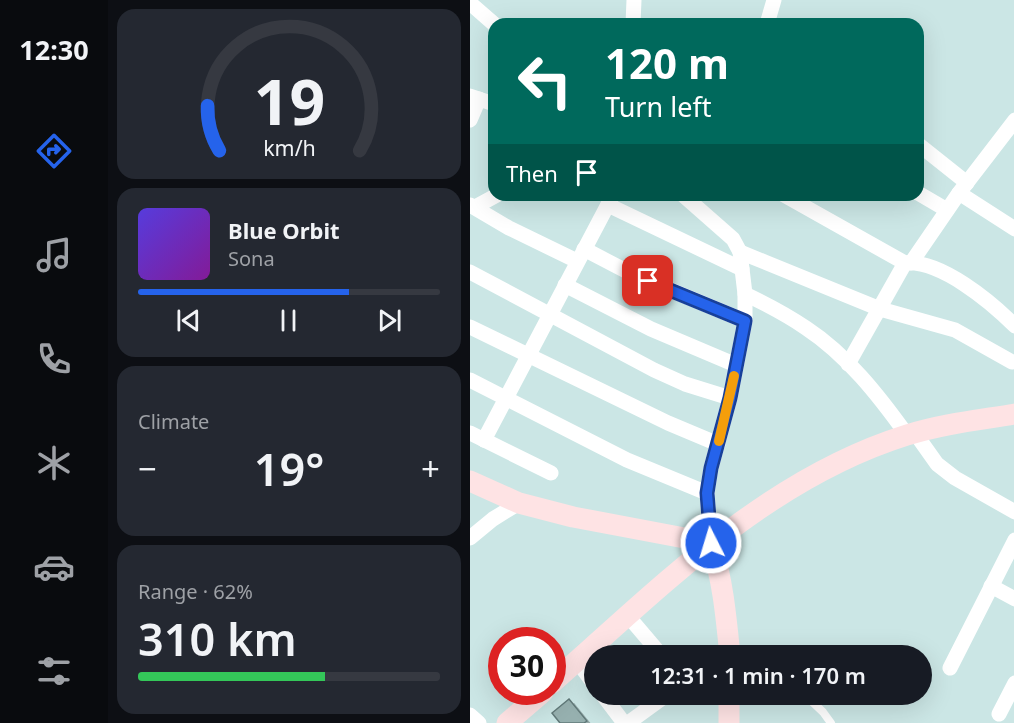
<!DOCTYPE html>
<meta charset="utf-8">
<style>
:root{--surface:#171b24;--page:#242831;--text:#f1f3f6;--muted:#9ea1a6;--line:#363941;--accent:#2563eb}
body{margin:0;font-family:"Noto Sans",sans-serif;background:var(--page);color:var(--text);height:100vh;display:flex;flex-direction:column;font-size:22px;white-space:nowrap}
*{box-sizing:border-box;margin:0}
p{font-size:20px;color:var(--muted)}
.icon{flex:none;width:33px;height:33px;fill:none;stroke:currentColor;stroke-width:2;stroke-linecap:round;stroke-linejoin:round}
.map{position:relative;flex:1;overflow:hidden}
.details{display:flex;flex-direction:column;gap:9px;padding:9px;background:#0d0f14;width:362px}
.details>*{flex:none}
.guide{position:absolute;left:18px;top:18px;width:436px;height:183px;border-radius:18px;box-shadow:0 6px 24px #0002;background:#00695c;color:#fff;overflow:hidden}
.speed{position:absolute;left:18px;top:627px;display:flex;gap:12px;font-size:30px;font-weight:700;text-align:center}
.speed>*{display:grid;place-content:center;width:78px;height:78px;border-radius:50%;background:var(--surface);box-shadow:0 6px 24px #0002;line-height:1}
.speed .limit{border:9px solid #d22;background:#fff;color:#111}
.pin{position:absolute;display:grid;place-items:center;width:51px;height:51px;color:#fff;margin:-26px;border-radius:12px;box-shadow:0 3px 9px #0006}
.me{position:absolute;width:66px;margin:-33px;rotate:355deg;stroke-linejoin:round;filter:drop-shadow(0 0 4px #0008)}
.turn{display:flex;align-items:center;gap:21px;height:126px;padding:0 18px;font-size:27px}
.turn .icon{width:78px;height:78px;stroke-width:2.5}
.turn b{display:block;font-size:42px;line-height:51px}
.then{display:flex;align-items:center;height:57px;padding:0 18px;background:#0003;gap:12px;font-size:22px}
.big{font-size:45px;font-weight:600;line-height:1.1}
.details .card{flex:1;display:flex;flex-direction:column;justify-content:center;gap:9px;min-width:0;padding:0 21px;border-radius:18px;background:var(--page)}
.details .dial{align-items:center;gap:0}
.dial svg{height:156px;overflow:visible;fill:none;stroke:var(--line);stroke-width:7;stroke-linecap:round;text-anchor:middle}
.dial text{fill:var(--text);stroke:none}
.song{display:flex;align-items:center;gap:18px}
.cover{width:72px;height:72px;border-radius:9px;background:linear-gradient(135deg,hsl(250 70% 55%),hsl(290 70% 35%))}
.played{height:6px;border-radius:3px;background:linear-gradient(90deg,var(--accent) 70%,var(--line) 70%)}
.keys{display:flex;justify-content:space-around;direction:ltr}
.heat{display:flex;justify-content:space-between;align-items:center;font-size:33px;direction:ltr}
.charge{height:9px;border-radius:4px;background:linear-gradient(90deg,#34c759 62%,var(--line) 0)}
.trip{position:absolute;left:114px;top:645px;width:348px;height:60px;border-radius:30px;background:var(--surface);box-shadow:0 6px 24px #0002;font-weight:600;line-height:60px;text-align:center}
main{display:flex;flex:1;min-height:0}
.tabs{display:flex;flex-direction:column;width:108px;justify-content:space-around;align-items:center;background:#090b0e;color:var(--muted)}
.tabs .icon{width:42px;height:42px}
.tabs .selected{color:var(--accent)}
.tabs b{font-size:27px;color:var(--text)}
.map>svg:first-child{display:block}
.building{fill:#96b0af;stroke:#617979;stroke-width:1.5;filter:url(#shadow)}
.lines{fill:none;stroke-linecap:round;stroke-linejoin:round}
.lane{stroke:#fff;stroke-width:8}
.street{stroke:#fff;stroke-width:15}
.secondary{stroke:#fee3e4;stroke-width:21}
.route-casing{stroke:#184099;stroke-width:15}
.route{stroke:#2563eb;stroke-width:10}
.slow{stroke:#f59e0b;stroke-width:10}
</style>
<main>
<nav class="tabs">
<b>12:30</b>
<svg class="icon selected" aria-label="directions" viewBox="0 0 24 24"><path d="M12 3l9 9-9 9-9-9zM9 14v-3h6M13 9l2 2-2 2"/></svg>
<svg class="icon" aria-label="music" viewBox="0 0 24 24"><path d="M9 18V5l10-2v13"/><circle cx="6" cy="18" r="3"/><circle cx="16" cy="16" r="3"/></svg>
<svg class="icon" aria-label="phone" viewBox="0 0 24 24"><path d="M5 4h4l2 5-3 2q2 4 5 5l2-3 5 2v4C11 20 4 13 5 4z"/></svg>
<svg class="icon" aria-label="climate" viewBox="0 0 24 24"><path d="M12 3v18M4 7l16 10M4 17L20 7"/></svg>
<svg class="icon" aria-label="car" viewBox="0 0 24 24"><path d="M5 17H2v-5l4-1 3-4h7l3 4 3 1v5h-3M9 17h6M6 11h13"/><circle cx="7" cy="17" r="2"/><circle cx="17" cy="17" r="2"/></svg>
<svg class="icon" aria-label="filters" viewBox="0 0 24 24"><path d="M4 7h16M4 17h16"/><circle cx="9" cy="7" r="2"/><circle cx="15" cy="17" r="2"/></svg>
</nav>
<section class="details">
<div class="card dial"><svg viewBox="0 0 100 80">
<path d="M14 69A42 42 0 1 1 86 69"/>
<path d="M14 69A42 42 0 0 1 8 46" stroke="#2563eb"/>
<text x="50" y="56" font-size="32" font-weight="700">19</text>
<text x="50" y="72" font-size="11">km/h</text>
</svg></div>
<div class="card">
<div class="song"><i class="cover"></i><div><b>Blue Orbit</b><p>Sona</p></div></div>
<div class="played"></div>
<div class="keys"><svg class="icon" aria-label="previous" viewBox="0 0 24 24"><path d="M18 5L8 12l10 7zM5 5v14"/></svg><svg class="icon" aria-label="pause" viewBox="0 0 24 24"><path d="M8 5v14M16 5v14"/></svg><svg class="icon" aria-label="next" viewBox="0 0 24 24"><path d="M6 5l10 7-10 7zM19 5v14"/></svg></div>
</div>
<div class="card"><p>Climate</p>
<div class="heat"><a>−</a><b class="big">19°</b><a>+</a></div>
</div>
<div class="card"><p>Range · 62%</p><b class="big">310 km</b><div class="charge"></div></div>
</section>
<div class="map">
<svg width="545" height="723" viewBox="0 0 545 723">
<defs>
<filter id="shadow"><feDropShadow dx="5" dy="5" stdDeviation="0" flood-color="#0004"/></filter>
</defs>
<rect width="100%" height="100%" fill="#cbe6e5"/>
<path class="building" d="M99 699 117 721 114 723H90L82 713Z"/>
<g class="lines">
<g class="lane">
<path d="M262 650 284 656"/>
<path d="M334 694 353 712 361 723"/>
</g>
<g class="street">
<path d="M0 3 24 24"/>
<path d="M163 24 164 0"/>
<path d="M297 24 304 0"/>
<path d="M0 96 24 104"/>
<path d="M0 120 9 99"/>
<path d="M448 144 497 183"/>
<path d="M448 193 477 210"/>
<path d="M489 193 545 229"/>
<path d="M213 195 263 239 270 252 275 294V321L260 398 241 468 237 493 241 543"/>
<path d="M314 195 435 263C471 260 521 302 545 326"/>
<path d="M0 205 39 228 107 261"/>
<path d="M138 205 272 269"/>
<path d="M5 207 27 195"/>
<path d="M114 249 160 273 275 321"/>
<path d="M270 252 410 309 485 330 542 362"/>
<path d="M441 263 489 193 545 120"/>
<path d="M0 272 184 370 215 384 260 398"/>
<path d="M95 285 181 329 266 365"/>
<path d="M275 294C296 304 317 315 336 328 377 355 409 396 437 435"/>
<path d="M0 327 198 423 248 444"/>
<path d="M378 364 435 263"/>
<path d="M0 380 157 460 237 493"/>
<path d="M0 433 81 473"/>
<path d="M445 433 467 464 485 478 545 512"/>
<path d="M14 440 143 195"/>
<path d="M0 538 23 519 49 503"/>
<path d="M521 586 545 599"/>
<path d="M158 616 192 656"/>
<path d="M107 661 124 684"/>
<path d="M480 668 545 540"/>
<path d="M132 694 154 723"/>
<path d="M529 714 545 683"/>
<path d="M0 715 9 723"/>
<path d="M158 723 198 694"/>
</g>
<g class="secondary">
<path d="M0 481 49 503 103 517 241 543C253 581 256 616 260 656"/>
<path d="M82 683C191 587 296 479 437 435 472 424 509 420 545 414"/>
<path d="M37 723 73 692"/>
<path d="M259 723V694"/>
</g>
</g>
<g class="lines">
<defs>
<path id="route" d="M178 281 275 321 260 398 241 468 237 493 241 543"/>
</defs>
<use href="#route" class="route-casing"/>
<use href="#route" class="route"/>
<path class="slow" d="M249 441 264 376"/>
</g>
</svg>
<div class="speed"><div class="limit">30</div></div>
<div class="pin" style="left:178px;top:281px;background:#d93025"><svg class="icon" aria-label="arrive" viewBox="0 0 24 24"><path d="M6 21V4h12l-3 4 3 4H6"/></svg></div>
<svg class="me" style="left:241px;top:543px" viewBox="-20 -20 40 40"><circle r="17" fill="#2563eb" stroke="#fff" stroke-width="3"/><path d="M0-11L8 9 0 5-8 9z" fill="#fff"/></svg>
<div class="trip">12:31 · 1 min · 170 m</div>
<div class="guide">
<div class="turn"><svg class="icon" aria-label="left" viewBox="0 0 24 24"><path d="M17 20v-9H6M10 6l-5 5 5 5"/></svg><div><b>120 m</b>Turn left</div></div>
<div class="then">Then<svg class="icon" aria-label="arrive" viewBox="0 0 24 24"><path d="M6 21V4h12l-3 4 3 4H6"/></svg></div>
</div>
</div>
</main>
